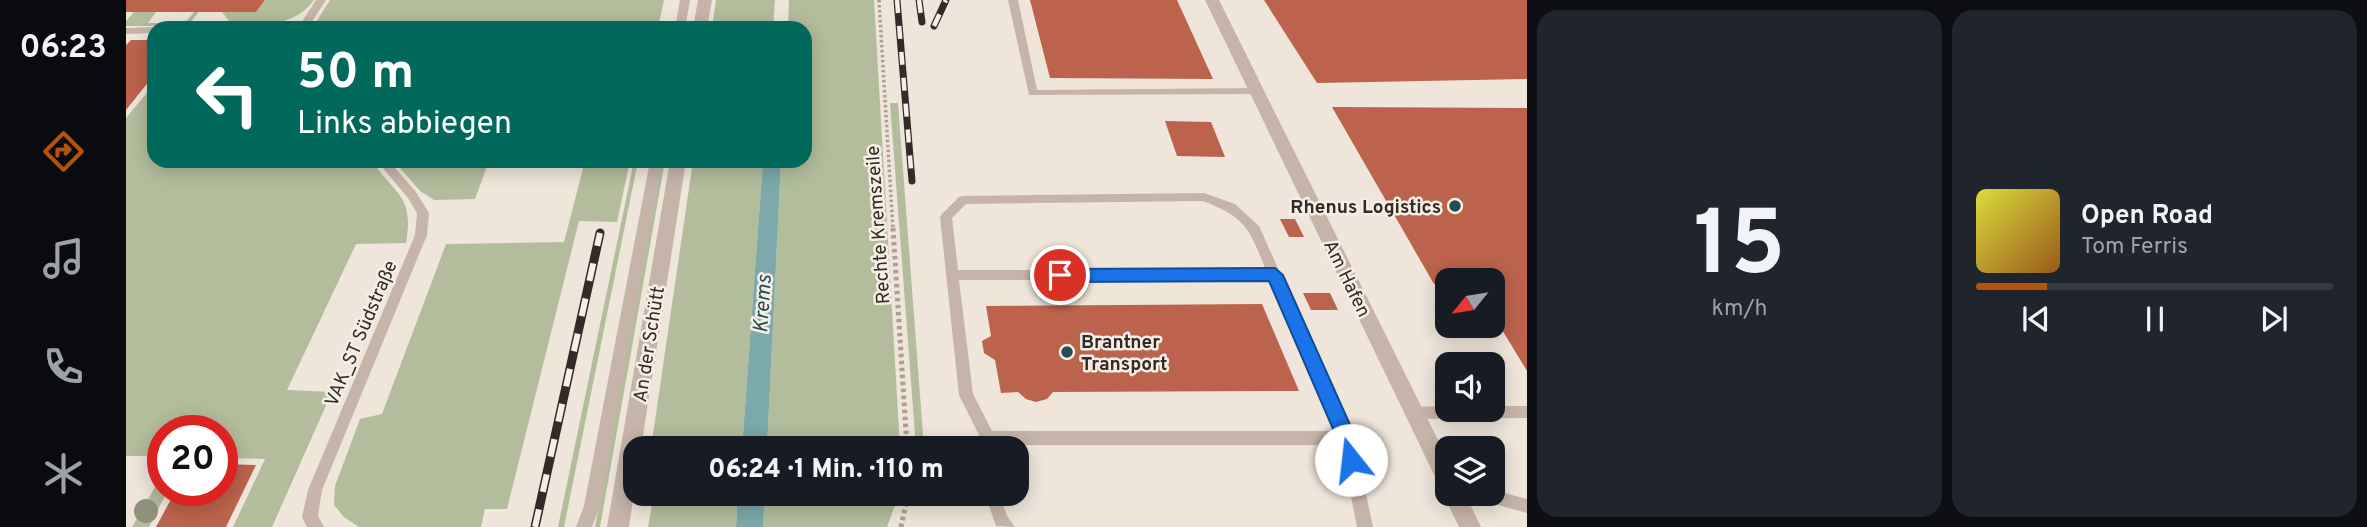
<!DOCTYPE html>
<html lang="de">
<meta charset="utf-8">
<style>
:root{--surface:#171b24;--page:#20242c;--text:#f1f3f6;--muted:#9ea1a6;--line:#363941;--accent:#b45309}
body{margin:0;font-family:Overpass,sans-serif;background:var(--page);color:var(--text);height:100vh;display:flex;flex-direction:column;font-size:26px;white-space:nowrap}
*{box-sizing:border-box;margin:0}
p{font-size:23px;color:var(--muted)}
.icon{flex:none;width:38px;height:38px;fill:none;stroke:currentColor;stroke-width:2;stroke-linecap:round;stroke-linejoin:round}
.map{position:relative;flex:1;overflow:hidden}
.drawer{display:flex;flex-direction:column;gap:10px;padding:10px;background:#0d0f14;width:840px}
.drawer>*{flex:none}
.guide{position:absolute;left:21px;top:21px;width:665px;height:147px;border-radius:21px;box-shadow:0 4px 18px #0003;background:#00695c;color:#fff;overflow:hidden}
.needle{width:46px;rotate:240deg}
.tools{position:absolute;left:1309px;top:268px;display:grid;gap:14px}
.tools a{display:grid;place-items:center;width:70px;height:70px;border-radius:14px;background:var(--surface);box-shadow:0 4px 18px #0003;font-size:35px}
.speed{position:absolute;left:21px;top:415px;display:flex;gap:14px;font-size:35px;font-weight:700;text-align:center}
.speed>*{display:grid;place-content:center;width:91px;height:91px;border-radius:50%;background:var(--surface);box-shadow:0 4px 18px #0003;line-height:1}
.speed .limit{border:10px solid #d22;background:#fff;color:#111}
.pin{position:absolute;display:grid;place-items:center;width:60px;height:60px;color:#fff;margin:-30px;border:4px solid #fff;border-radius:50%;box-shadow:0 2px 7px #0007}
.me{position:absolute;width:77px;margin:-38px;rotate:344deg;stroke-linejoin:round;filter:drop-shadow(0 0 5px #0008)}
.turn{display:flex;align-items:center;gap:24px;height:147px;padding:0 35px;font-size:32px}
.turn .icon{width:91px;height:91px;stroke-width:2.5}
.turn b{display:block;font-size:49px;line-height:60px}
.drawer .tile{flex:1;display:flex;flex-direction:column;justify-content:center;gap:10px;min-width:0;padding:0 24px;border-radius:21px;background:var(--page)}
.drawer .dial{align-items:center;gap:0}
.dial b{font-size:91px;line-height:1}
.song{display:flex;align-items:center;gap:21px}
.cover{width:84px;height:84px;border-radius:10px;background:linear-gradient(135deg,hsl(60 70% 55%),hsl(30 70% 35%))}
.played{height:7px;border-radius:4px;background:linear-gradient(90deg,var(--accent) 20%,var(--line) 20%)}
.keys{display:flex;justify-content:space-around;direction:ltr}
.drawer .tiles{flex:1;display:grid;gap:10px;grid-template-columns:repeat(2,1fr)}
.trip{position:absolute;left:497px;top:436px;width:406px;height:70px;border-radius:21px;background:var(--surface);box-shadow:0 4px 18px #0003;font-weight:800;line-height:70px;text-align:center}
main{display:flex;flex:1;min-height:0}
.menu{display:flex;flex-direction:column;width:126px;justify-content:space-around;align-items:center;background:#090b0e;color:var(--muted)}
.menu .icon{width:49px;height:49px}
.menu .current{color:var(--accent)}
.menu b{font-size:32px;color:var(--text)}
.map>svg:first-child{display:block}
.green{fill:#b3bd9c}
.water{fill:#7ca9a9}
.building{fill:#bb634d}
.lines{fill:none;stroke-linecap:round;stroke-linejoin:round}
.path-far1{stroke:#b19e92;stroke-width:3.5;stroke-dasharray:2.5 2.5;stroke-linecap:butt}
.path{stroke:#b19e92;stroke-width:5;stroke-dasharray:3.5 3.5;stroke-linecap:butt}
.service{fill:#c6b4a8;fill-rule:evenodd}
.minor{fill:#c6b4a8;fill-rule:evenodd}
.tertiary{fill:#c6b4a8;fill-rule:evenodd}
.rail-far1-casing{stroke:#332b27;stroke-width:7}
.rail-casing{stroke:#332b27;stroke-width:9}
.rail-far1{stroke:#f7efe6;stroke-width:4.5;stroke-dasharray:13;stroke-linecap:butt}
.rail{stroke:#f7efe6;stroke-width:6;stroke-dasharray:18;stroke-linecap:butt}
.tree{fill:#91927b}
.route{fill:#1a73e8;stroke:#114b97;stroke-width:2}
.poi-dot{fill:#214f51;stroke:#f7efe6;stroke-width:2.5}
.labels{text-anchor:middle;stroke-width:5;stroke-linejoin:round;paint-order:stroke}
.poi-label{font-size:19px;font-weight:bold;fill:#332b27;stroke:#f7efe6;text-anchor:end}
.street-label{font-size:19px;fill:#332b27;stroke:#f7efe6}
.water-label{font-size:21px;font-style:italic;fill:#214f51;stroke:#f7efe6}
</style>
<main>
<nav class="menu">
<b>06:23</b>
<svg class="icon current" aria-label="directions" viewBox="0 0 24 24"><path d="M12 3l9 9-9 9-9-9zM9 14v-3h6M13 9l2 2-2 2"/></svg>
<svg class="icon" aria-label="music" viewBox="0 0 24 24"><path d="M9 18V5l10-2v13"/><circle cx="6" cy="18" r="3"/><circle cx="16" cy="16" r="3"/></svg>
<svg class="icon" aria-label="phone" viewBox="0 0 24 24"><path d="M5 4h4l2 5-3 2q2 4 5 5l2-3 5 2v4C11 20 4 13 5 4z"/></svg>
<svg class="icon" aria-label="climate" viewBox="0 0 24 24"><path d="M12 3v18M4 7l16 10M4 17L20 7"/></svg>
</nav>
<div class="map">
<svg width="1401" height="527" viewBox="0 0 1401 527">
<rect width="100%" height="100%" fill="#efe5db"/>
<g class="green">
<path d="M139 0H188C170 26 135 26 107 26L96 12H130Z"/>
<path d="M204 0H538L532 28H193L190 22Z"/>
<path d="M590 0H649L647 28H586Z"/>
<path d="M663 0H748L774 448H641L655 161H679V28H662Z"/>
<path d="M8 12H30L22 23H59L68 12H73L61 26H0V21Z"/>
<path d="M28 84V161H246C270 196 288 195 280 243L230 244 161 390 206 392 146 527H107L139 459 96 458V430H37V456H0V118Z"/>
<path d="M764 103H772L798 448H790Z"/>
<path d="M268 161H363L349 199 308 200 294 191Z"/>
<path d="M459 161H504L491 222 453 221 381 509H359L355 527H233L218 517 208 505 209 486 234 419 256 414 320 244 438 242Z"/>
<path d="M508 161H512L438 527H432Z"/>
<path d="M535 161H539L474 527H469Z"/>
<path d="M567 161H637L616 448H525Z"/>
<path d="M37 473V490H42L23 527H6Z"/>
<path d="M528 494H612L610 527H522Z"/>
<path d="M639 494H773L761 527H637Z"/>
</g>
<g class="water">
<path d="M637 161H655L641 448H616Z"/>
<path d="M612 494H639L637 527H610Z"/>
</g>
<g class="building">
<path d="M0 0H139L130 12H0Z"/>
<path d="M904 0H1051L1087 79 924 78Z"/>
<path d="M1138 0H1401V79L1191 83Z"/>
<path d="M5 40H28V75L0 110V45Z"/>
<path d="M1206 107 1401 108V371L1367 315V280H1321V284H1308Z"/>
<path d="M1039 121 1085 122 1099 157 1051 156Z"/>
<path d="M1154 219H1169L1178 237H1163Z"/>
<path d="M1177 293H1204L1212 310H1185Z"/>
<path d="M1136 304 1173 391 927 392 921 399 910 402 900 399 892 392 875 393 869 360 858 353 856 341 865 336 860 306Z"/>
<path d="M96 464 130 465 100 527H30L50 490H96Z"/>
</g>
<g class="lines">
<path class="path-far1" d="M753 0 767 230"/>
<g class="path">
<path d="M767 228 781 448"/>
<path d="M775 527 782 494"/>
</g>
<g class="service">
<path d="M190 0H200L182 28H172Z"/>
<path d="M554 0H564L559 28H549Z"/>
<path d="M882 0H892L911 90 1130 88 1135 91 1130 94 903 95Z"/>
<path d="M28 27 31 28H28V33L0 34V28Z"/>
<path d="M251 161H263L290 192 303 213 301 235 196 490 192 516 198 527H181L176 517 182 490 289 235 291 213 282 198Z"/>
<path d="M524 161H536L474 506 466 527H450L458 506Z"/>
<path d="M1078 193 1109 204 1133 226 1228 438 1247 527H1231L1215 445H862L857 443 833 395 814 217 816 214 833 197 837 196ZM1077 201C1121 218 1123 229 1140 270H832L826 218 840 204ZM833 280H1145L1211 431H866L847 394Z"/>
<path d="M1321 406V410H1367V406H1401V418L1288 419 1283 418 1281 413 1283 408 1288 407Z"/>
<path d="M1367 490 1401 499V513L1372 505 1329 503 1324 501 1321 496 1323 494H1367Z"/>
<path d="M859 494H873L881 516 889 527 870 526Z"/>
</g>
<path class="minor" d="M1079 0H1093L1321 458V494H1339L1355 527H1333L1317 494 1319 490 1314 487Z"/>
<g class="tertiary">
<path d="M572 0H586L581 28H567Z"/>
<path d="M544 161H560L515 448H509V487L503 527H481Z"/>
</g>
<defs>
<g id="rail-far1">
<path d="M771 0 786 181"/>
<path d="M793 0 796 22"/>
<path d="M808 26 820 0"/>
</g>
<path id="rail" d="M409 527 474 233"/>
</defs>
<use href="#rail-far1" class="rail-far1-casing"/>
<use href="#rail" class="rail-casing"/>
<use href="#rail-far1" class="rail-far1"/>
<use href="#rail" class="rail"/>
</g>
<circle class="tree" cx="20" cy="511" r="12"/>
<path class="route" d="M1149 268 1157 275 1230 438 1235 460 1232 467 1225 469 1219 467 1211 438 1143 281 934 282 926 275 934 269Z"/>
<g class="poi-dot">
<circle cx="1329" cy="206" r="7"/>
<circle cx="941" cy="352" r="7"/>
</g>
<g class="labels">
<g class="poi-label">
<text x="1315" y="213">Rhenus Logistics</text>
<text x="955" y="348" text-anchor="start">Brantner<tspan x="955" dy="22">Transport</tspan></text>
</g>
<g class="street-label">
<text transform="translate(751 225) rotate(-94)" y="7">Rechte Kremszeile</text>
<text transform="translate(1222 278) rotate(64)" y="7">Am Hafen</text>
<text transform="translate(234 333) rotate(-67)" y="7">VAK_ST Südstraße</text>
<text transform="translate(522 344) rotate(-81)" y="7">An der Schütt</text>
</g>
<g class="water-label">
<text transform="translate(636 304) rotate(-86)" y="7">Krems</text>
</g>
</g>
</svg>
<div class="tools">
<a><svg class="needle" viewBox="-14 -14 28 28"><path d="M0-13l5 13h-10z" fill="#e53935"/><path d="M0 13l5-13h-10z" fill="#9ea1a6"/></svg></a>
<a><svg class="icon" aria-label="sound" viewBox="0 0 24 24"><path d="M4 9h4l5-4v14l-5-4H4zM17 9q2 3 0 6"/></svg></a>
<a><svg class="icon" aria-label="layers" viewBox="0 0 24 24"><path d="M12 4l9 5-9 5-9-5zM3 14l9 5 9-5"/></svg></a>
</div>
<div class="speed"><div class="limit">20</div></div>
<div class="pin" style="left:934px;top:275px;background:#d93025"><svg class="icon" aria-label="arrive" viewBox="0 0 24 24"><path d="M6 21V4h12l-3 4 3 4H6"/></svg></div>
<svg class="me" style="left:1225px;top:460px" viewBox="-20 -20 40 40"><circle r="19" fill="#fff"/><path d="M0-13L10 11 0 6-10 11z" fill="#1a73e8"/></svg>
<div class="trip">06:24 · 1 Min. · 110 m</div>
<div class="guide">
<div class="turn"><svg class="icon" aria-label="left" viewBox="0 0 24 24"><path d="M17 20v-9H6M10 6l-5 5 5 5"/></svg><div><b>50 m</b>Links abbiegen</div></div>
</div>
</div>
<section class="drawer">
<div class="tiles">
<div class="tile dial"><b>15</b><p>km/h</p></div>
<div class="tile">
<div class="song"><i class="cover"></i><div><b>Open Road</b><p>Tom Ferris</p></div></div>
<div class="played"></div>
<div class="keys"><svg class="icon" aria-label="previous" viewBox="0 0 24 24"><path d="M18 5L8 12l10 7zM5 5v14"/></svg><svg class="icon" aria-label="pause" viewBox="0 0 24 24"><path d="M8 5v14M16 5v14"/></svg><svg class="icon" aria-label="next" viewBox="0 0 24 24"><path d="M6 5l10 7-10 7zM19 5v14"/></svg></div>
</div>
</div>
</section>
</main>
